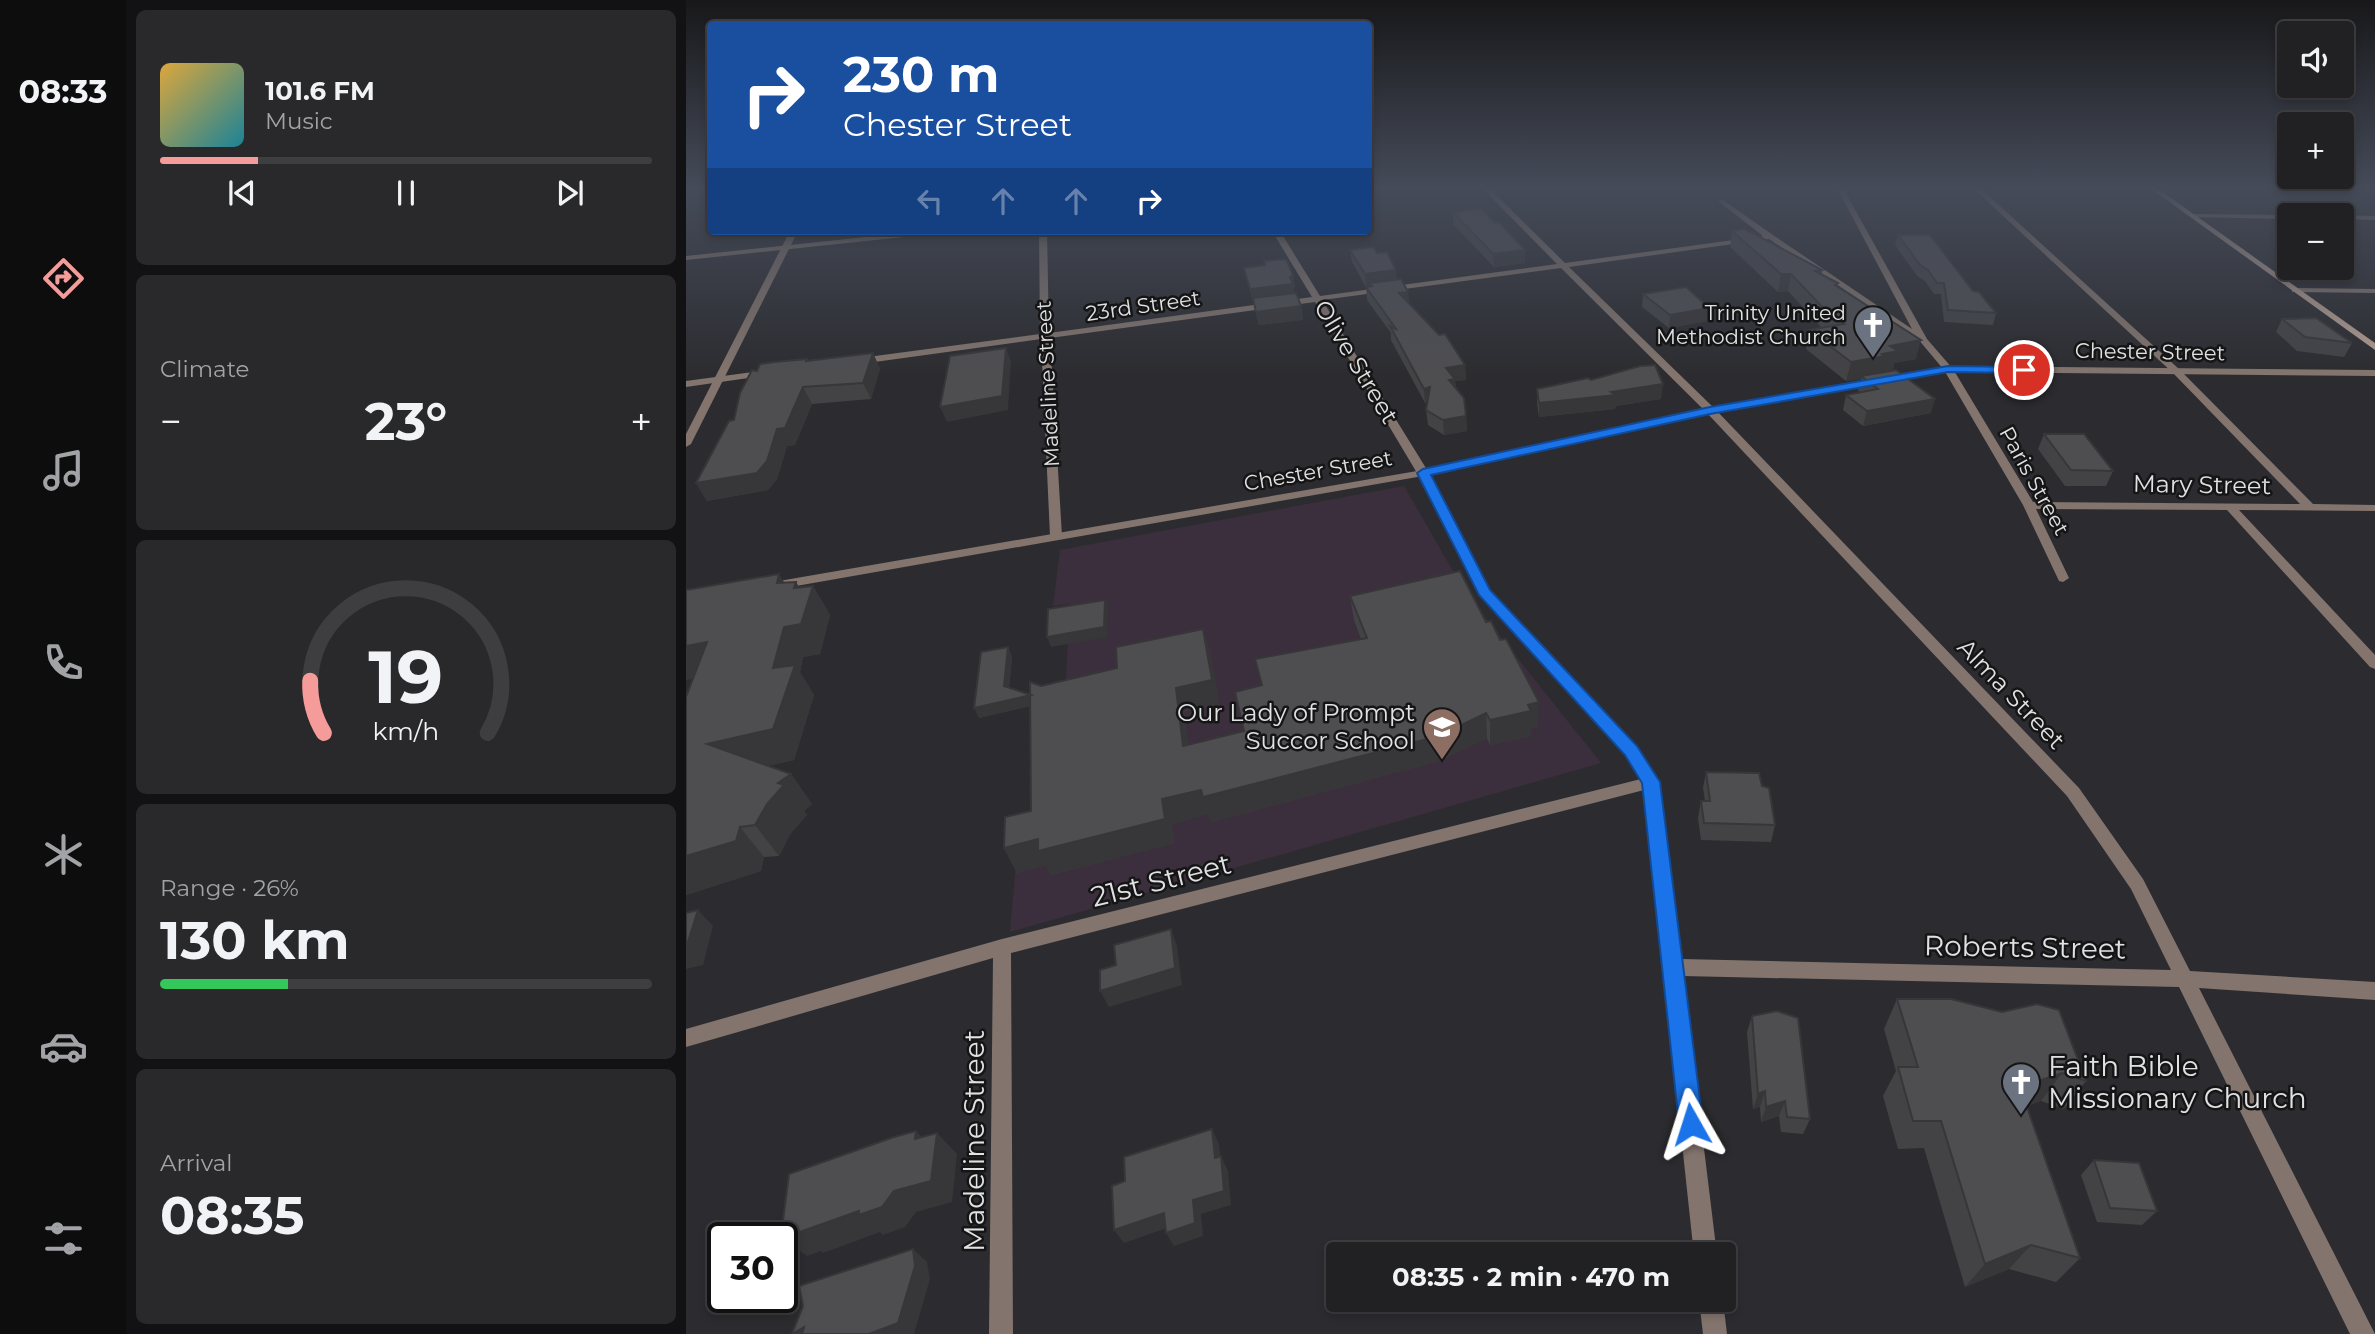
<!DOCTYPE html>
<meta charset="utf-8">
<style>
:root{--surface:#212124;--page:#29292c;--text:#f1f3f6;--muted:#a2a3a6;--line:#3e3e41;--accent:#f59b99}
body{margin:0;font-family:Montserrat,sans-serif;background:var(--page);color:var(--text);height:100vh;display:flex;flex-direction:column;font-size:26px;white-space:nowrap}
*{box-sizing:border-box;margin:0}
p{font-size:23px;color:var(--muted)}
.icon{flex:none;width:38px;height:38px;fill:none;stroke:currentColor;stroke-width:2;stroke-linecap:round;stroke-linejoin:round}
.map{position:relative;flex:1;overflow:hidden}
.panel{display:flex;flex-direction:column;gap:10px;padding:10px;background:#121214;width:560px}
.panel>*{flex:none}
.banner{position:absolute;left:21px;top:21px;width:665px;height:214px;border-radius:7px;box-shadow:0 4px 10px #0003,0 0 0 2px var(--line);background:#1a4fa0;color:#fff;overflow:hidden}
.controls{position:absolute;left:1591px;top:21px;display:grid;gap:14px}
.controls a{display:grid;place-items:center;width:77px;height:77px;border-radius:7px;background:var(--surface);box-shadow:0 4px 10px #0003,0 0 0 2px var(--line);font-size:35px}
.speed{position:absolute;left:21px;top:1222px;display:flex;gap:14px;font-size:35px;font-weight:700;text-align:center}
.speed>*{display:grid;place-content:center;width:91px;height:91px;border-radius:50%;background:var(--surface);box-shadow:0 4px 10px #0003,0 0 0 2px var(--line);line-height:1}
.speed .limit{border:4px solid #111;border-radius:10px;background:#fff;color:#111}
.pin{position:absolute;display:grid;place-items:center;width:60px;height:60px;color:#fff;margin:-30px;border:4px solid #fff;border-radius:50%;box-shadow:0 2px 7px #0007}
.me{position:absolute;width:77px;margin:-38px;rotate:354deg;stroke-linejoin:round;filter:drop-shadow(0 0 5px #0008)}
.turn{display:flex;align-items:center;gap:24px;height:147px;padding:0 21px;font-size:32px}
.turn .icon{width:91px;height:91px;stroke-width:2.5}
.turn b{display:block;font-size:49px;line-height:60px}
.lanes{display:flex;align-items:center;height:66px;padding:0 21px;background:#0003;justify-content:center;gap:35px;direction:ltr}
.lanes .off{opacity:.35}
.big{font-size:52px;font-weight:700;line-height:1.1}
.panel .tile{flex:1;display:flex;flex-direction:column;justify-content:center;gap:10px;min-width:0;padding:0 24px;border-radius:10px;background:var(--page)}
.panel .dial{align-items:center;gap:0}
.dial svg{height:182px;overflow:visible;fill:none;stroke:var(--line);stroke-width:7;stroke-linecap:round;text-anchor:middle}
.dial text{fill:var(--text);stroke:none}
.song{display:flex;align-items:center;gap:21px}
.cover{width:84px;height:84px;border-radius:10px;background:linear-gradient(135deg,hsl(40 70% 55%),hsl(190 70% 35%))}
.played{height:7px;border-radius:4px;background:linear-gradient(90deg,var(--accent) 20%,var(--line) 20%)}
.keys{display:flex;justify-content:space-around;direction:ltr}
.heat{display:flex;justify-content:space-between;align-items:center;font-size:38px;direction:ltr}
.charge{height:10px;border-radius:5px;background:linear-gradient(90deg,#34c759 26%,var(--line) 0)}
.trip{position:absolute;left:640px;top:1242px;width:410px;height:70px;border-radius:7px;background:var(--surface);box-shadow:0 4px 10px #0003,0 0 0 2px var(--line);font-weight:700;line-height:70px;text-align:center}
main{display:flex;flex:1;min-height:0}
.tab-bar{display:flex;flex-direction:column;width:126px;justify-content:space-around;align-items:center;background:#0d0d0e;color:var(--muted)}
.tab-bar .icon{width:49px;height:49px}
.tab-bar .on{color:var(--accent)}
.tab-bar b{font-size:32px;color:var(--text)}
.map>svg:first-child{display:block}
.education{fill:#3c2f3d}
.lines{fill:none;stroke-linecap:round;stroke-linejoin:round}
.minor{fill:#83756e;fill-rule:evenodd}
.tertiary{fill:#83756e;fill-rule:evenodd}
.secondary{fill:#b49e92;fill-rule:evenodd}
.wall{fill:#434346}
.shaded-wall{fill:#373739}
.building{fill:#4e4e51;stroke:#373739;stroke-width:2}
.route{fill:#1a73e8;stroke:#114b97;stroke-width:2}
.labels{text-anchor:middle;stroke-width:5;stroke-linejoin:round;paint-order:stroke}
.far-street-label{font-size:21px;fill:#e0e1e3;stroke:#151516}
.far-poi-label{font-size:21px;fill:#e0e1e3;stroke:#151516;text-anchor:end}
.street-label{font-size:24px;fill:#e0e1e3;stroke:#151516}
.poi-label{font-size:24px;fill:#e0e1e3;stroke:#151516;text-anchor:end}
.near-street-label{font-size:28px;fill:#e0e1e3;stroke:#151516}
.near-poi-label{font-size:28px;fill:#e0e1e3;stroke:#151516;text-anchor:start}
</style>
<main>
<nav class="tab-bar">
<b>08:33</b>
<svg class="icon on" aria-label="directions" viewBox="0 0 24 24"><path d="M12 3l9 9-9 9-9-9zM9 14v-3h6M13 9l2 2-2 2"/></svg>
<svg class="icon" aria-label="music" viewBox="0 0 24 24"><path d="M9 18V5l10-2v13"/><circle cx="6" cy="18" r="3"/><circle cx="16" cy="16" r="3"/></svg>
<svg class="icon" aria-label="phone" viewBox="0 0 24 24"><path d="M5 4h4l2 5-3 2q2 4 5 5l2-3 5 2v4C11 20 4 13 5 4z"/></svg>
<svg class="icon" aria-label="climate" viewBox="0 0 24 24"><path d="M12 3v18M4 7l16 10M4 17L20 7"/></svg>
<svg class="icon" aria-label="car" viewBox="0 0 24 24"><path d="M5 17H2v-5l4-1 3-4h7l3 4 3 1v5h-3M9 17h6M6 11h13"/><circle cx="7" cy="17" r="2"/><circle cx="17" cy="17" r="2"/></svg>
<svg class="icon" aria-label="filters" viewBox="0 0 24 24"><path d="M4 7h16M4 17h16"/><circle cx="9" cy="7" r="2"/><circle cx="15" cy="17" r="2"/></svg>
</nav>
<section class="panel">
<div class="tile">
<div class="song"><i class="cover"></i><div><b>101.6 FM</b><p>Music</p></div></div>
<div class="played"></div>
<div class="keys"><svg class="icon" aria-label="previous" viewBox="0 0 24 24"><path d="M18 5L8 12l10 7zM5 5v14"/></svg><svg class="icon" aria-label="pause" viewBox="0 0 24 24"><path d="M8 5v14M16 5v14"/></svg><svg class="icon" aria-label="next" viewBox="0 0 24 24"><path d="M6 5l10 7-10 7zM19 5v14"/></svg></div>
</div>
<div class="tile"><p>Climate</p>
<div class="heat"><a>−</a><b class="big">23°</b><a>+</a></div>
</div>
<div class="tile dial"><svg viewBox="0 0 100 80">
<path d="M14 69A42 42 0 1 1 86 69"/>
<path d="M14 69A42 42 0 0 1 8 46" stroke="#f59b99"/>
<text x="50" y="56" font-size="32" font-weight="700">19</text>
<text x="50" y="72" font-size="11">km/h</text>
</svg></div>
<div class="tile"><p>Range · 26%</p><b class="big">130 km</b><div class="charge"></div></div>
<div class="tile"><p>Arrival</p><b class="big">08:35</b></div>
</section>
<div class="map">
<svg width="1689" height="1334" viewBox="0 0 1689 1334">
<rect width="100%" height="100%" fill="#2c2c30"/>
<path class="education" d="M718 486 779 592 915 763 324 932 332 842 357 828 379 699 384 604 367 606 374 550Z"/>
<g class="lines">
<g class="minor">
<path d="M796 188H803L879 263 1077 236 1032 201 1037 200 1087 235 1226 329 1151 188H1157L1241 339 1267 369 1347 502 1614 504 1487 373 1287 188H1294L1493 369 1627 504 1689 505V511L1553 510 1689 655V669L1684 667 1541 510 1350 509 1383 578 1377 582 1373 581 1337 505 1258 370 1232 339 1083 239 883 267 1029 409 1393 788 1457 879 1504 971 1689 982V1000L1513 988 1689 1334H1664L1493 987 997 976 1031 1255H1008L958 790 325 953 327 1334H303L307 958 0 1047V1029L316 939 955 779 940 755 793 595 731 473 629 302 364 338 376 536 370 540 364 536 355 339 174 364 169 361 174 358 354 334 353 231H361L363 333 626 297 586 231H594L634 296 871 264ZM875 268 1021 413 1381 796 1445 889 1485 970 995 959 973 782 950 747 804 590 743 473 636 300Z"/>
<path d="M1506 214 1603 215H1605L1603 219 1504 217Z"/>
<path d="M1654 215H1656L1689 216V220L1656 219Z"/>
<path d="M235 231H260L256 233 0 260V256Z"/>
<path d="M1609 288 1689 289V293L1606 292V288Z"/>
<path d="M81 370 84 371V375L0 387V381Z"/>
<path d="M1013 1300H1037L1041 1334H1017Z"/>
</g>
<g class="tertiary">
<path d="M104 231H112L5 444 0 447V434Z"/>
<path d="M1262 366 1689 370V376L1262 372 1025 414 737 476 93 589 87 585 93 581 737 470 1025 408Z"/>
</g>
<path class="secondary" d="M1464 188H1471L1689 343V350Z"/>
</g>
<g class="wall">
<path d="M767 212 809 223 839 250V263L808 267 767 224Z"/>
<path d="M1046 231 1136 270V275L1151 287 1230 359 1208 363 1207 370 1195 373 1245 413 1177 426 1157 410 1160 395 1174 392 1172 391 1175 379 1160 381 1120 349 1123 330 1136 328 1102 291 1092 292 1044 247Z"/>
<path d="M1212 235 1287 291 1310 313 1307 325 1258 322 1255 294H1248L1239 281 1231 276 1209 245Z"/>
<path d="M664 250 691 253 722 292 723 303 779 365 780 380 769 381 770 388 780 416 781 431 758 435 742 425 740 410 742 403H739L705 340V333L681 300 680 287 666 262Z"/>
<path d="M578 261 607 275 609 288 607 289 608 293 615 306 617 320 573 325 558 268 578 265Z"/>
<path d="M957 294 1022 321 983 328 956 307Z"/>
<path d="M1596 319 1666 343 1658 357 1611 351 1590 332Z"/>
<path d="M187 353 194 369 185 399 126 404 109 445 101 446 91 479 82 490 21 501 10 483 48 420 71 371 122 361Z"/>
<path d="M905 380 975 399 930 406 929 409 853 417 851 403V389Z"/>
<path d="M1358 434 1427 471 1420 486H1379L1352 449Z"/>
<path d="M110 582 113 588 127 586 144 615 134 654 117 657 114 672 128 695 108 760 81 766 105 774 126 804 118 811 121 815 104 834 93 856 78 857 75 871 0 895V697L7 679 98 583Z"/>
<path d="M664 596 852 727 845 728V736L804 745 801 738 756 760 525 822 522 814 485 824 488 843 365 875 360 865 331 873 318 848 345 811 344 706 293 718 322 647 326 657 323 688 344 695 355 686 431 668 517 629 524 653 533 704 498 712 502 745 558 731 576 685 675 639 668 620Z"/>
<path d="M1020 772 1076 786 1089 825 1085 842 1015 840 1012 818 1015 801H1019L1017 788Z"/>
<path d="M1211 999 1400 1081 1378 1109 1355 1101 1340 1106 1394 1258 1370 1282 1323 1269 1279 1287 1238 1148 1212 1149 1197 1096 1210 1071 1198 1029Z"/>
<path d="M1066 1016 1124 1119 1117 1134 1095 1132 1093 1116 1075 1122 1074 1107 1067 1109 1061 1032Z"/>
<path d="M1408 1160 1471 1211 1456 1225 1411 1222 1395 1175Z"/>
</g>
<g class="shaded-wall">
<path d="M839 250V263L808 267 807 254Z"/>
<path d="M710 270 711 283H684L685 286 680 287 679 274Z"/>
<path d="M1095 274H1105L1102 291 1092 292Z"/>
<path d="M607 275 609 288 607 289 609 297 567 302 564 289Z"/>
<path d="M722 292 723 305 713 293Z"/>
<path d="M615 306 617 320 573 325 570 312Z"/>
<path d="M1023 308 1022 321 983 328 984 315Z"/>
<path d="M1235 340 1230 359 1208 363 1207 370 1195 372 1194 375 1175 376V379L1160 381 1165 362 1204 346Z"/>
<path d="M320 348 325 362 322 410 261 422 254 407Z"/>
<path d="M187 353 194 369 185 399 177 383Z"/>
<path d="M779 365 780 380 769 381 770 393 764 395 760 368Z"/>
<path d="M977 384 975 399 930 406 929 409 853 417V403Z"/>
<path d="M117 387 126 404 109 445 101 446 91 479 82 490 21 501 10 483 91 429Z"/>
<path d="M744 387 745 402 739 403 738 389Z"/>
<path d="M1249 399 1245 413 1177 426 1181 411Z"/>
<path d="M780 416 781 431 758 435 757 420Z"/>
<path d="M93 574 111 603 91 583Z"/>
<path d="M110 582 122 602 127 586 144 615 134 654 117 657 114 672 128 695 108 760 45 774 21 744 87 668Z"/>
<path d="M419 600 422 609 421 637 365 647 361 637Z"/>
<path d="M517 629 524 653 533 704 498 712 505 770 497 746 490 688Z"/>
<path d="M21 642 42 672 0 680V646Z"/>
<path d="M322 647 326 657 322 696 318 686Z"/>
<path d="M345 695 350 705 293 718 288 708Z"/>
<path d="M853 702 852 727 845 728V736L804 745V720L842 705Z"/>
<path d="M800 713 801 738 756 760 525 822 522 814 485 824 488 843 365 875 360 865 331 873 318 848 352 839 476 799Z"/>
<path d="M105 774 126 804 118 811 121 815 104 834 93 856 69 825 92 783Z"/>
<path d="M54 827 78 857 75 871 0 895V856Z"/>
<path d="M12 910 27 926 17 965 0 969V948Z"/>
<path d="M485 929 491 946 496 985 423 1007 414 991Z"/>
<path d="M1376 1073 1355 1101 1314 1115 1334 1087Z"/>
<path d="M1079 1091 1074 1107 1067 1109 1072 1094Z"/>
<path d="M1099 1101 1093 1116 1075 1122 1080 1107Z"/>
<path d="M526 1129 533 1144 536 1173 529 1158Z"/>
<path d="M230 1131 249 1151 251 1133 271 1154 266 1202 230 1212 219 1227 197 1235 194 1232 137 1253 135 1251 121 1256 95 1236 229 1139Z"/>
<path d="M535 1156 542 1171 545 1205 515 1214 517 1236 488 1246 480 1233 507 1200Z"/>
<path d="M478 1213 487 1226 438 1243 428 1230Z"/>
<path d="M1345 1245 1323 1269 1279 1287 1299 1264Z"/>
<path d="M227 1249 241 1262 244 1279 228 1334H183Z"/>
<path d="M118 1327 129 1334H106Z"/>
</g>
<g class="building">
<path d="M796 209 809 223 813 222 839 250 807 254 767 212Z"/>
<path d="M1059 229 1136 270 1129 271 1152 283 1149 285 1235 340 1204 346 1212 351 1196 354 1199 356 1165 362 1123 330 1158 324 1143 314 1105 274H1095L1046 231Z"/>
<path d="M1212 235H1244L1287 291 1293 292 1310 313 1262 310 1258 283H1251L1242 270 1234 265Z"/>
<path d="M687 247 691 253 701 252 710 270 679 274 664 250Z"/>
<path d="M600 259 607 275 604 277 607 284 564 289 558 268 579 265 578 261Z"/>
<path d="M715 279 722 292 713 293 753 335 759 334 779 365 760 368 769 379 763 380 778 398 780 416 757 420 740 410 744 387 738 389 704 326 711 330 680 287 686 286 684 283Z"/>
<path d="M1000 287 1023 308 984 315 957 294Z"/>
<path d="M610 293 615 306 570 312 567 298Z"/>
<path d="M1630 318 1666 343 1619 337 1596 319Z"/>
<path d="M320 348 316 396 254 407 264 356Z"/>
<path d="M187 353 177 383 117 387 99 428 91 429 81 461 71 473 10 483 43 421 48 420 54 393 66 370 71 371 74 364 88 362 121 359 120 361Z"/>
<path d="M969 365 977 384 925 392 930 395 853 403 851 389 902 378 905 380 954 366Z"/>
<path d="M1210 370 1249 399 1181 411 1160 395 1192 389 1175 376Z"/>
<path d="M1358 434H1398L1427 471 1385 470Z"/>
<path d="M774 571 800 622 805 621 814 640 820 639 853 702 842 705 845 711 804 720 800 713 753 736 517 797 515 790 476 799 479 819 352 851V839L318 848 319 817 345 811 344 682 355 686 431 668 430 647 517 629 526 680 490 688 497 746 558 731 549 692 576 685 569 659 681 638 664 596Z"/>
<path d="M93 574 91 583 110 582 108 588 127 586 115 624 98 627 87 668 109 665 87 729 21 744 105 774 92 783 98 785 81 804 69 825 54 827 50 841 0 856V697L21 642 0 646V590Z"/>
<path d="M419 600 418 627 361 637 362 609Z"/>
<path d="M322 647 318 686 345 695 288 708 295 652Z"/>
<path d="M1020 772 1073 773 1076 786 1083 788 1089 825 1018 823 1015 801H1024Z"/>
<path d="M12 910 0 948V913Z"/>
<path d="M485 929 489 968 414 991V970L430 965 428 945Z"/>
<path d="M1211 999H1265L1316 1012 1351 1004 1373 1010 1400 1081 1376 1073 1334 1087 1394 1258 1345 1245 1299 1264 1255 1121H1227L1212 1067H1232Z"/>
<path d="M1091 1011 1112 1018 1124 1119 1101 1117 1099 1101 1080 1107 1079 1091 1072 1094 1066 1016Z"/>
<path d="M526 1129 529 1158 535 1156 538 1191 507 1200 509 1223 480 1233 478 1213 428 1230 426 1186 439 1181 438 1157Z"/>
<path d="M230 1131 229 1139 251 1133 245 1181 208 1191 196 1207 173 1215V1211L111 1233 112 1230 95 1236 103 1174 208 1137Z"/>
<path d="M1408 1160 1453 1163 1471 1211 1424 1208Z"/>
<path d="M227 1249 229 1266 212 1323 183 1334H116L118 1327 106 1334 117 1306 113 1286Z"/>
</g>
<linearGradient id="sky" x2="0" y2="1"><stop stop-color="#18181a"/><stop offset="0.5" stop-color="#454b59"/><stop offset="1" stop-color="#454b59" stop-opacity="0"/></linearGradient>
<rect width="1689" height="375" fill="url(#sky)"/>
<path class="route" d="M1262 366 1338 367 1343 370 1338 373 1262 372 1024 414 745 475 804 590 951 746 974 782 1017 1124 1013 1132 1005 1136 996 1132 993 1124 956 783 939 755 793 595 731 473 737 469 1024 407Z"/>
<defs>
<symbol id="church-pin" viewBox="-11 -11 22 30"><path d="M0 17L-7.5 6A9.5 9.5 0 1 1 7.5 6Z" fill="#6b7280" stroke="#151516"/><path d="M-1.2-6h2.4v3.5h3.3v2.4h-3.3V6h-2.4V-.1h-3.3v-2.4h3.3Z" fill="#fff"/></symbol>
<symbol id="school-pin" viewBox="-11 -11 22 30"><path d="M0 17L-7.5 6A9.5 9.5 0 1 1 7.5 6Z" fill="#8d6e63" stroke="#151516"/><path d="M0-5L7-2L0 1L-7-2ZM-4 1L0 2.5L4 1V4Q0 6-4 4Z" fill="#fff"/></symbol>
</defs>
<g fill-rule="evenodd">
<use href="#church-pin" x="1165" y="303" width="44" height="60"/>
<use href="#school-pin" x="734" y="705" width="44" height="60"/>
<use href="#church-pin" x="1313" y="1060" width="44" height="60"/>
</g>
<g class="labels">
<g class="far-street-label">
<text transform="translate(457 306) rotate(-8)" y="7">23rd Street</text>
<text transform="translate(1464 352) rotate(1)" y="7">Chester Street</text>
<text transform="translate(362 384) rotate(-93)" y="7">Madeline Street</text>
<text transform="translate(632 471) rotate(-10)" y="7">Chester Street</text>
<text transform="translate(1348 481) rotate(61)" y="7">Paris Street</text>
</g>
<g class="far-poi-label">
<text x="1160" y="320">Trinity United<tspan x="1160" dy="24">Methodist Church</tspan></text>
</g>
<g class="street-label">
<text transform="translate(670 362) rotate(59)" y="8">Olive Street</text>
<text transform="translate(1516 485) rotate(1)" y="8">Mary Street</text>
<text transform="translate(1325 694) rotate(46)" y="8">Alma Street</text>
</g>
<g class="poi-label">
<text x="729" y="721">Our Lady of Prompt<tspan x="729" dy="28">Succor School</tspan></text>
</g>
<g class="near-street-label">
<text transform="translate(475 880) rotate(-14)" y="10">21st Street</text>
<text transform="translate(1339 947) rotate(1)" y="10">Roberts Street</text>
<text transform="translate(288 1141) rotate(-90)" y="10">Madeline Street</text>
</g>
<g class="near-poi-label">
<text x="1362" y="1076">Faith Bible<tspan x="1362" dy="32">Missionary Church</tspan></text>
</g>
</g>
</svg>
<div class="controls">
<a><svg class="icon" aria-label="sound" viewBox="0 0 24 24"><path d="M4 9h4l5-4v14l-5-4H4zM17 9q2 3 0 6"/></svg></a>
<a>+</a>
<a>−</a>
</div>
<div class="speed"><div class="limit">30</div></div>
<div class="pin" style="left:1338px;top:370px;background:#d93025"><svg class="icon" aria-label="arrive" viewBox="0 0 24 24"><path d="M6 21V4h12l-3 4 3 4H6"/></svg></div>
<svg class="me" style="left:1005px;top:1124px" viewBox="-20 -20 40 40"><path d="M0-17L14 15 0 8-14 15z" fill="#1a73e8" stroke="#fff" stroke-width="4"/></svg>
<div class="trip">08:35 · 2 min · 470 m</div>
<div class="banner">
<div class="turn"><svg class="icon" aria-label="right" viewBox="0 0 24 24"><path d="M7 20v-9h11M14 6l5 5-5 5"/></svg><div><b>230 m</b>Chester Street</div></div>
<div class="lanes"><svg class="icon off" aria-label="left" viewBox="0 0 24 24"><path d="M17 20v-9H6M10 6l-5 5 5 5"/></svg><svg class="icon off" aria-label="ahead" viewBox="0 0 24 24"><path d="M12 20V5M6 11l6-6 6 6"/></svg><svg class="icon off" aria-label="ahead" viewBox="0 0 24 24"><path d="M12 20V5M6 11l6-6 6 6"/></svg><svg class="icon" aria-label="right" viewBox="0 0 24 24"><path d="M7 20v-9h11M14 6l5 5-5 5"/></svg></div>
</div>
</div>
</main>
